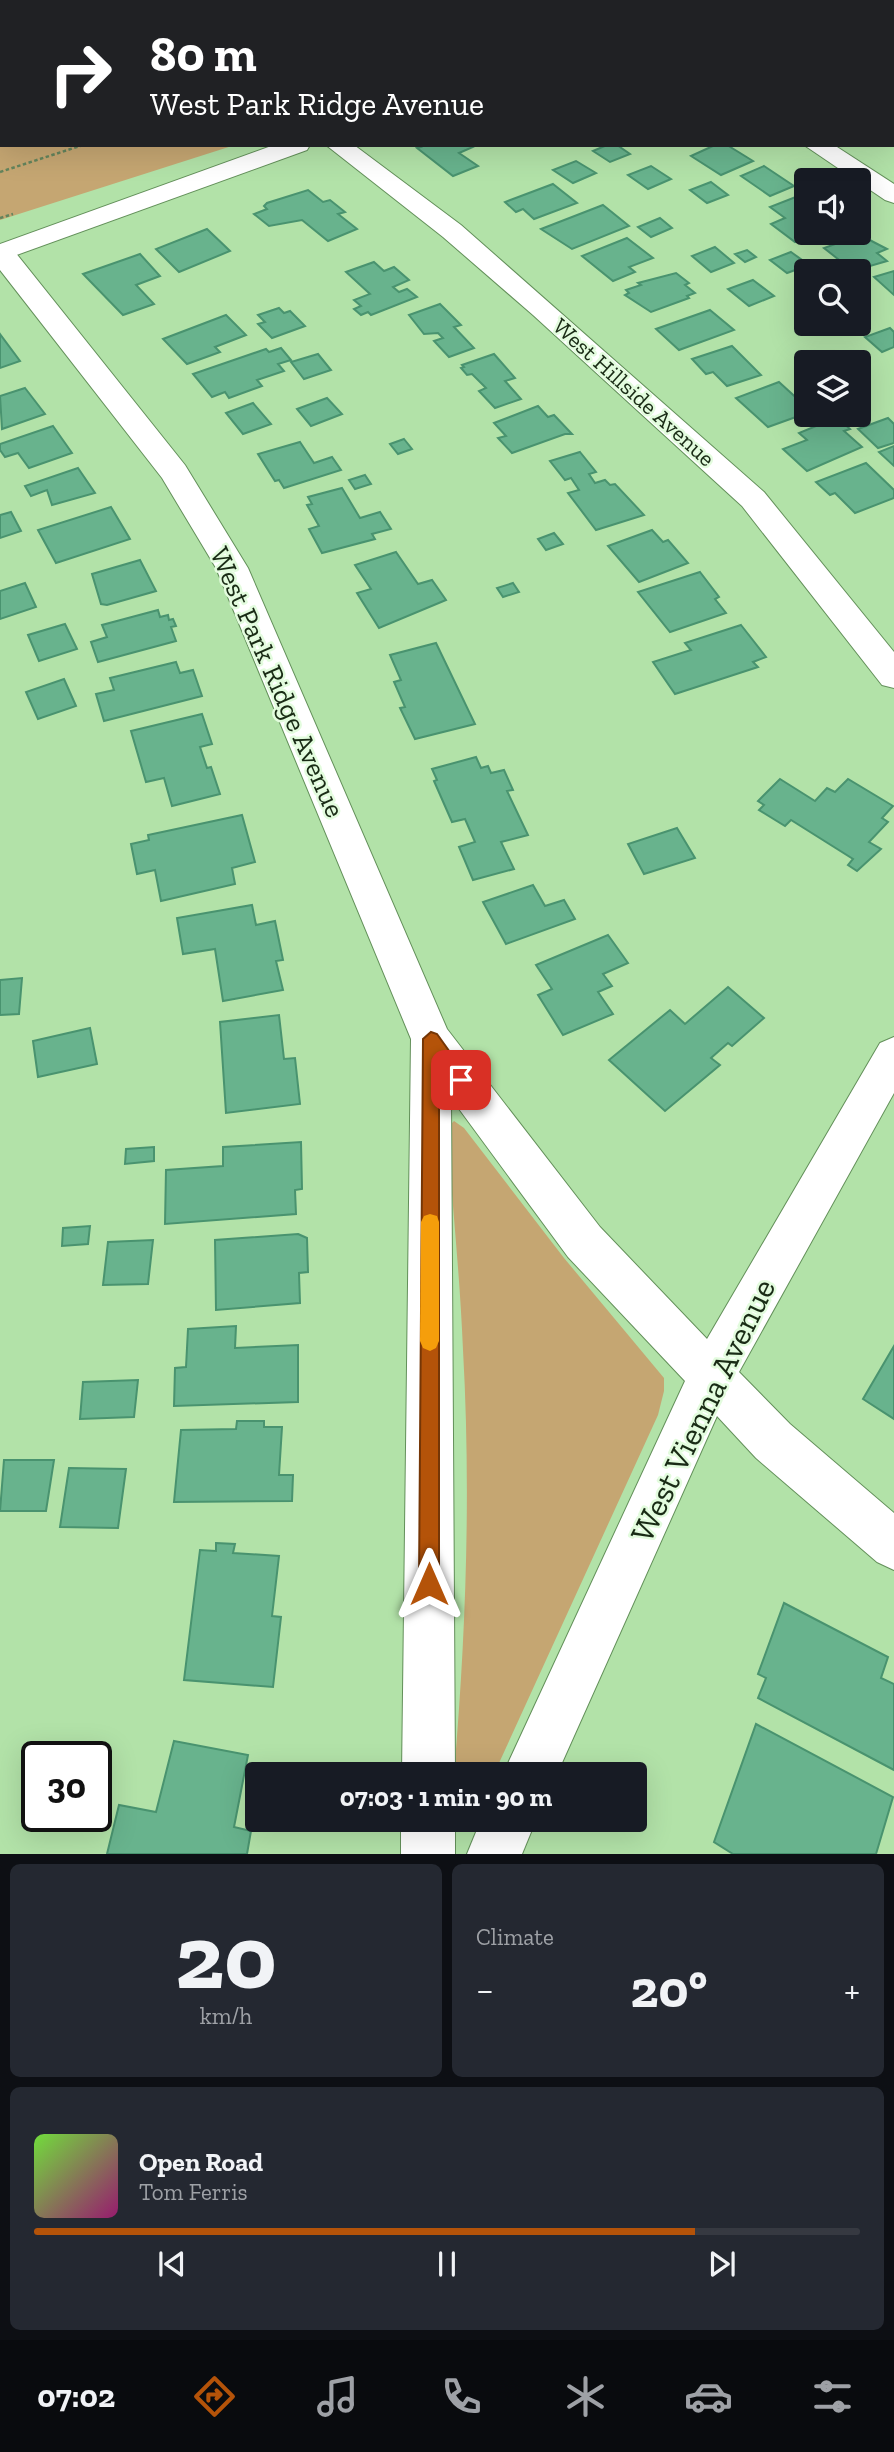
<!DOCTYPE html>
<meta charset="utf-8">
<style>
:root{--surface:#171b24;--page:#242831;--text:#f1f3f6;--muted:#9ea1a6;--line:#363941;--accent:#b45309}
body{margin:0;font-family:"Zilla Slab",serif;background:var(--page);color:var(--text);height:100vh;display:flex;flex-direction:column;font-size:26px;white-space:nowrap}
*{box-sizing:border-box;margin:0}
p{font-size:23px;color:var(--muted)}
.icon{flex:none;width:38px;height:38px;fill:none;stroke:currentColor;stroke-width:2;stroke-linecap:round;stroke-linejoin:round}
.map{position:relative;height:1854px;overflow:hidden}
.side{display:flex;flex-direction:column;gap:10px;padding:10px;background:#0d0f14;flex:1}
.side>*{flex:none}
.banner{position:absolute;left:0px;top:0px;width:894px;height:147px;box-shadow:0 7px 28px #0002;background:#202124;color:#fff;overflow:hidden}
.fabs{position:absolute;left:794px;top:168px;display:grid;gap:14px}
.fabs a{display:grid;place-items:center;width:77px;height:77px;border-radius:7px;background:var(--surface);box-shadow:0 7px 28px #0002;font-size:35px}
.speed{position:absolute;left:21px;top:1741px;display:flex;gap:14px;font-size:35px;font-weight:700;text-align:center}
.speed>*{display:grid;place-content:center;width:91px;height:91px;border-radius:50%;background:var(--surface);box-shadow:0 7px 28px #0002;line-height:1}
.speed .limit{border:4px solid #111;border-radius:10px;background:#fff;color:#111}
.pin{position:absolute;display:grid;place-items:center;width:60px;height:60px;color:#fff;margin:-30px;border-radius:14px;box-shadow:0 4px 10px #0006}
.me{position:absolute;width:77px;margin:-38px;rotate:0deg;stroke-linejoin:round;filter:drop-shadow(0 0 5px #0008)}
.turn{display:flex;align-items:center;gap:24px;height:147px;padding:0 35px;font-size:32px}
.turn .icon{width:91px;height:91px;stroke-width:2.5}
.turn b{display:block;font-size:49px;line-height:60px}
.big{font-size:52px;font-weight:700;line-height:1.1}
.side .card{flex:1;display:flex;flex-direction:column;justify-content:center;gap:10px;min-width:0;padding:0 24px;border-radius:10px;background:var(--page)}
.side .dial{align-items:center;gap:0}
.dial b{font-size:91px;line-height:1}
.song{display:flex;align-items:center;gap:21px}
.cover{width:84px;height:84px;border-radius:10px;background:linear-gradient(135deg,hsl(100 70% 55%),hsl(320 70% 35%))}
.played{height:7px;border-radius:4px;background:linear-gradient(90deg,var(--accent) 80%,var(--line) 80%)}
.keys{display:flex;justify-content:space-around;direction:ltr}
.heat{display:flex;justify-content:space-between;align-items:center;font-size:38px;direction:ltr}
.side .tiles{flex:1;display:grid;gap:10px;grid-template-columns:1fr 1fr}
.card:last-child{grid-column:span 2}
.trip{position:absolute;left:245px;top:1762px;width:402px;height:70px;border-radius:7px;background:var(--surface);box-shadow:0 7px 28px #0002;font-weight:700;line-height:70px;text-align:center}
.menu{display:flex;height:112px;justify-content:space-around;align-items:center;background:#090b0e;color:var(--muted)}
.menu .icon{width:49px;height:49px}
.menu .selected{color:var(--accent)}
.menu b{font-size:32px;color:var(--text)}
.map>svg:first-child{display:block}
.green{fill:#c5a672}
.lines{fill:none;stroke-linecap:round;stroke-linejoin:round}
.river{fill:#70c6cb;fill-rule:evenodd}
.building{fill:#68b38d;stroke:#49936f;stroke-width:2}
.street-casing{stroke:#63905a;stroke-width:2}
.secondary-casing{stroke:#63905a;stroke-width:2}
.path{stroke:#63845c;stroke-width:2.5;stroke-dasharray:3.5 2.5;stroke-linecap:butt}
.street{fill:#fff;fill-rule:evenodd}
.secondary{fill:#fff;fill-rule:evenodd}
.route{fill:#b45309;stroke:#753606;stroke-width:2}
.slow{fill:#f59e0b}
.labels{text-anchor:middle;stroke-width:5;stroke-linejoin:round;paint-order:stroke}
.far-street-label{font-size:23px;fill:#192b15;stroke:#e3fcde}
.street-label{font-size:28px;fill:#192b15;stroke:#e3fcde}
.near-street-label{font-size:33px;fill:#192b15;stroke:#e3fcde}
</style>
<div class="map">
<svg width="894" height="1854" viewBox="0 0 894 1854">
<rect width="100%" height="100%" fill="#b2e2a8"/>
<g class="green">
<path d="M0 0H590L2 2V145H235L0 220Z"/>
<path d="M454 1121 464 1128 564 1258 664 1378V1391L658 1415 494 1774H454C466 1634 471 1491 463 1350 460 1276 452 1202 447 1128Z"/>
</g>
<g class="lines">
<g class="river">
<path d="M212 0H257L211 2Z"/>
<rect x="0" y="104" width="2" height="28"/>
</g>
</g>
<g class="building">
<path d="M471 145 473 147 459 153 478 166 453 176 417 148 421 147 419 145Z"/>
<path d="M607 145H617L630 154 610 162 593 151Z"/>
<path d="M715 145H727L753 161 721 175 691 156Z"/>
<path d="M576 161 596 173 573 183 553 170Z"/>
<path d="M651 166 671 179 648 189 628 175Z"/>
<path d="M764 166 794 186 770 196 741 176Z"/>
<path d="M711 182 728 195 707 203 690 190Z"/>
<path d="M553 184 577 203 534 219 523 209 516 212 505 202Z"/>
<path d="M308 190 323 202 330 200 345 212 338 214 357 229 328 241 302 220 269 226 254 214 267 209 264 206 267 203Z"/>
<path d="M806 193 807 233H819L795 242 771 224 785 218 770 207Z"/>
<path d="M603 205 629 226 572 249 541 229Z"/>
<path d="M660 218 672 228 651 237 638 227Z"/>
<path d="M207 229 230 251 179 272 156 249Z"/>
<path d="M860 235 887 249 877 253 887 261 853 271 824 248Z"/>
<path d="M627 238 653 258 629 267 635 272 613 281 582 256Z"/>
<path d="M715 247 734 263 711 272 692 256Z"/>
<path d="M747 250 756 257 745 262 735 254Z"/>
<path d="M791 252 809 265 787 273 770 260Z"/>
<path d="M140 254 160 276 136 285 154 304 123 315 83 274Z"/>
<path d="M374 262 384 271 394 267 409 280 393 287 399 292 407 289 417 297 371 315 368 312 361 315 354 309 361 306 354 300 370 294 346 272Z"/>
<path d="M894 271V295L874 277Z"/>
<path d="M676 273 689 283 685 285 695 293 687 296 689 298 651 312 625 295 629 293 626 290 641 285 638 283Z"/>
<path d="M753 280 774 296 749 306 728 289Z"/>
<path d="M440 304 461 325 454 327 474 348 449 357 434 341 443 338 438 333 424 334 409 315Z"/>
<path d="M279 308 284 313 290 311 305 326 272 338 258 324 265 322 258 315Z"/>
<path d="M710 310 734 330 679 350 656 329Z"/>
<path d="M226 315 246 335 215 347 220 352 187 364 163 339Z"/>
<path d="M890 328 894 332V347L882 352 865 337Z"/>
<path d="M0 334 20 361 0 368Z"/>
<path d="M732 346 761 375 727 386 713 372 706 374 692 359Z"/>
<path d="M281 348 291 360 278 364 284 371 257 380 262 386 229 398 225 392 212 397 193 374 266 349 269 352Z"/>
<path d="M841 353 852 362H815Z"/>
<path d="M318 354 331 370 304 379 291 362Z"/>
<path d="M494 354 515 378 505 381 521 399 495 408 479 391 486 388 472 374 467 375 461 368 464 367 462 365Z"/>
<path d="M779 382 802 403 807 404V413L768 427 736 398Z"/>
<path d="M25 388 45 414 2 429 0 396Z"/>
<path d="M327 398 342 414 311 426 297 409Z"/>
<path d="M253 403 271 424 243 434 226 413Z"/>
<path d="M538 406 548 417 554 415 572 434H565L512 453 498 438 506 436 494 423Z"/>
<path d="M888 418 894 424V443L878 448 858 429Z"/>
<path d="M833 419 837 423 841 421 850 429 844 431 862 447 807 471 783 449 807 440 799 433Z"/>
<path d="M53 426 72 453 29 468 18 453 5 457 0 450V444Z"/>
<path d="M404 439 412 449 398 454 390 444Z"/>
<path d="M300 442 314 463 332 457 341 470 284 488 279 480 275 481 258 454Z"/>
<path d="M894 446V466L879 452Z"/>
<path d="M580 452 596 472 589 474 595 483 605 480 610 485 615 484 644 515 596 530 568 493 579 490 571 478 565 480 550 461Z"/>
<path d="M866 463 894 490V498L855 513 835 493 830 495 816 482Z"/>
<path d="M78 468 95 493 52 505 47 490 31 496 25 486Z"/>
<path d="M365 475 371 484 355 489 349 480Z"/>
<path d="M342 488 360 518 380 512 391 529 372 534 375 539 322 553 309 529 319 526 307 505 312 504 308 497Z"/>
<path d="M111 507 130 539 56 563 38 530Z"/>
<path d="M11 512 21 531 0 538V515Z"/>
<path d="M652 530 663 542 668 540 688 563 639 582 608 546Z"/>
<path d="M554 533 563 544 546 550 538 539Z"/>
<path d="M396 552 418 584 432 580 446 600 379 628 357 593 371 589 355 565Z"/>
<path d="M140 560 156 591 107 605 101 604 92 574Z"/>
<path d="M700 572 719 597 715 599 726 613 670 632 638 592Z"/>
<path d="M25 583 36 607 0 619V591Z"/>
<path d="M513 583 519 592 503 597 497 588Z"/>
<path d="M158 610 160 617 168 615 169 620 173 619 176 626 171 627 176 641 98 662 91 642 107 637 102 625Z"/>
<path d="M65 624 77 649 39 661 28 635Z"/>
<path d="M741 625 766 657 753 662 758 667 675 694 653 662 691 650 685 643Z"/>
<path d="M436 643 475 724 415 739 400 708 405 707 394 682 401 680 390 655Z"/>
<path d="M176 662 180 673 193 670 202 696 104 721 96 694 114 690 110 678Z"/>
<path d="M64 679 76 706 38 719 26 692Z"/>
<path d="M202 714 212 744 200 747 207 768 211 767 220 794 172 806 164 778 146 782 131 731Z"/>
<path d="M476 757 481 768 488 766 491 773 504 770 513 790 507 791 528 835 501 842 514 869 473 880 459 847 475 842 465 819 452 822 434 781 437 780 432 769Z"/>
<path d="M780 779 815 801 827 788 835 792 848 779 893 806 882 818 888 822 869 842 881 849 857 871 848 865 853 859 791 820 785 826 759 810 764 805 758 801Z"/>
<path d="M242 815 255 862 232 868 235 884 161 901 155 870 137 874 131 844 149 840 148 835Z"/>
<path d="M677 828 695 858 644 874 628 844Z"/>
<path d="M533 885 545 906 564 900 575 919 506 944 483 902Z"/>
<path d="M252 905 256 925 275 921 283 960 276 961 283 990 223 1001 215 949 183 954 177 918Z"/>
<path d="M608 935 628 963 603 974 612 986 598 992 613 1014 563 1035 538 995 552 989 536 965Z"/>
<path d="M22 978 19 1014 0 1015V980Z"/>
<path d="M728 987 764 1018 732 1046 728 1043 711 1058 720 1065 665 1111 609 1060 670 1010 685 1024Z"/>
<path d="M279 1015 284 1059 295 1058 300 1104 226 1113 220 1022Z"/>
<path d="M90 1028 97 1064 38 1077 33 1041Z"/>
<path d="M301 1142 302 1189 295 1190 296 1214 165 1224 166 1170 223 1166V1147Z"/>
<path d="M154 1147V1161L125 1164 126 1149Z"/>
<path d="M90 1226 88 1244 62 1246 63 1228Z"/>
<path d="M298 1234 307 1238 308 1272 299 1273 300 1303 216 1310 215 1240Z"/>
<path d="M153 1240 148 1284 103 1285 108 1242Z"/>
<path d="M236 1326 235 1348 298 1345V1402L174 1406 175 1368 186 1367 188 1329Z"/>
<path d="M894 1346V1419L863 1399Z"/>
<path d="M138 1380 134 1417 80 1419 83 1382Z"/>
<path d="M237 1421H264V1427H282L279 1475H293L292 1501 174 1502 181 1430 236 1429Z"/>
<path d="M4 1460H54L46 1511H0Z"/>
<path d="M69 1468 126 1469 118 1528 60 1527Z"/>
<path d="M216 1543 235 1544 233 1553 279 1556 272 1616 281 1617 273 1687 184 1680 200 1550 216 1551Z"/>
<path d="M784 1603 888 1657 881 1678 894 1684V1770L758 1698 766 1678 758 1674Z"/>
<path d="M756 1724 893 1797 876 1854H733L714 1842Z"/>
<path d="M174 1741 248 1755 234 1827 251 1831 247 1854H107L119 1805 156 1812Z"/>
</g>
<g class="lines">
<defs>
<g id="street">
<path d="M326 145H354L461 225 764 492 894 652V688L882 685 742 506 533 315 443 237Z"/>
<path d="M804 145H834L894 184V203L885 200Z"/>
<path d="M0 245 11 247 185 465 248 568 447 1029 600 1227 707 1339 880 1043 894 1037V1093L739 1372 790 1424 894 1513V1570L877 1562 756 1458 717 1416 557 1774H503L685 1381 568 1257 451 1098 455 1774H402L411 1039 216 568 162 478 0 270Z"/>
<rect x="401" y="1820" width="54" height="34"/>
<path d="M481 1820H536L522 1854H467Z"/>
</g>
<g id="secondary">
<path d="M631 0H656L630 2Z"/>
<path d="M274 145H310L307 150 0 261V244Z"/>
</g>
</defs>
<use href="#street" class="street-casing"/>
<use href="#secondary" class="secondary-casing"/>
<g class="path">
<path d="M16 2 18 0"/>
<path d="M585 2 590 0"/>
<path d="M0 68 2 66"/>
<path d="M0 172 83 145"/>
<path d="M0 218 13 214"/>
</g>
<use href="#street" class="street"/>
<use href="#secondary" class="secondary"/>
</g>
<path class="route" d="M431 1032 437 1034 470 1080 467 1085H455L439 1063V1584L436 1591 429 1594 422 1591 419 1584 423 1039Z"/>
<path class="slow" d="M430 1214 437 1216 439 1222V1341L436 1348 430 1351 423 1348 420 1341 421 1222 424 1216Z"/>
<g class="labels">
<g class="far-street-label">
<text transform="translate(634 392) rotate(42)" y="8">West Hillside Avenue</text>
</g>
<g class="street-label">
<text transform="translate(278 682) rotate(66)" y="10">West Park Ridge Avenue</text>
</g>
<g class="near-street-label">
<text transform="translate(702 1410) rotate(-64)" y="12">West Vienna Avenue</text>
</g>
</g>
</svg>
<div class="fabs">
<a><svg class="icon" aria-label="sound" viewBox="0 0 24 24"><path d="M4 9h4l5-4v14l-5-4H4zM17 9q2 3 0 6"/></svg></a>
<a><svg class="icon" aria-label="search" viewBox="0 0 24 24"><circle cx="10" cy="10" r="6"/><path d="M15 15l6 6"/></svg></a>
<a><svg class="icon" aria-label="layers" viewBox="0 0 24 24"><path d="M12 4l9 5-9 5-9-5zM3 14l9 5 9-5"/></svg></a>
</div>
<div class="speed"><div class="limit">30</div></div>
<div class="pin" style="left:461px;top:1080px;background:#d93025"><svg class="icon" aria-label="arrive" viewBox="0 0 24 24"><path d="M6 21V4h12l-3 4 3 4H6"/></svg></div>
<svg class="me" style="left:429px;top:1584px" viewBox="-20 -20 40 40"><path d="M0-17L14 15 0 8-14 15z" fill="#b45309" stroke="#fff" stroke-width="4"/></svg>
<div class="trip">07:03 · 1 min · 90 m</div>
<div class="banner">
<div class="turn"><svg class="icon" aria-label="right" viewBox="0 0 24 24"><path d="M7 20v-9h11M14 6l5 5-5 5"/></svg><div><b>80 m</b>West Park Ridge Avenue</div></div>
</div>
</div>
<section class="side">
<div class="tiles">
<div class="card dial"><b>20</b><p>km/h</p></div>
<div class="card"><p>Climate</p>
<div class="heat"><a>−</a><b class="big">20°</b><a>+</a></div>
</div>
<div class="card">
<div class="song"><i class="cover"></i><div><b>Open Road</b><p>Tom Ferris</p></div></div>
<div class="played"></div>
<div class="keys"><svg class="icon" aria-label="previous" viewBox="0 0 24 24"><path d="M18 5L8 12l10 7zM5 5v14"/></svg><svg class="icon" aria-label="pause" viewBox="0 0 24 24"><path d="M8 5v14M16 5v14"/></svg><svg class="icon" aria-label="next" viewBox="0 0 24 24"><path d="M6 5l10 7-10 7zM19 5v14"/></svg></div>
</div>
</div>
</section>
<nav class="menu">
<b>07:02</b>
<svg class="icon selected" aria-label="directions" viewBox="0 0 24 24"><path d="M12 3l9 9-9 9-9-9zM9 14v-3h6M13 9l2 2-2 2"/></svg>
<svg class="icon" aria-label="music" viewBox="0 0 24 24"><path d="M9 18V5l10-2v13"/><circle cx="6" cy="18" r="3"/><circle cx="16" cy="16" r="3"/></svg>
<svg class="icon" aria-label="phone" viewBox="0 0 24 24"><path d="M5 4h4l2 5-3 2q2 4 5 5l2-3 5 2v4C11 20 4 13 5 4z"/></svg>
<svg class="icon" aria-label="climate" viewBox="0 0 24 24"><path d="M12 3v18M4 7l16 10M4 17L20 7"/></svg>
<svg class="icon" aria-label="car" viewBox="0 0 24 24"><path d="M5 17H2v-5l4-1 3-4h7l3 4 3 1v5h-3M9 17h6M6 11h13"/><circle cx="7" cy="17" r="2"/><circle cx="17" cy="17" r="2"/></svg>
<svg class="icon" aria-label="filters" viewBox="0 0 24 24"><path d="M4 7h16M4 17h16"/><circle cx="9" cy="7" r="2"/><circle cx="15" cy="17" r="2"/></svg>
</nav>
